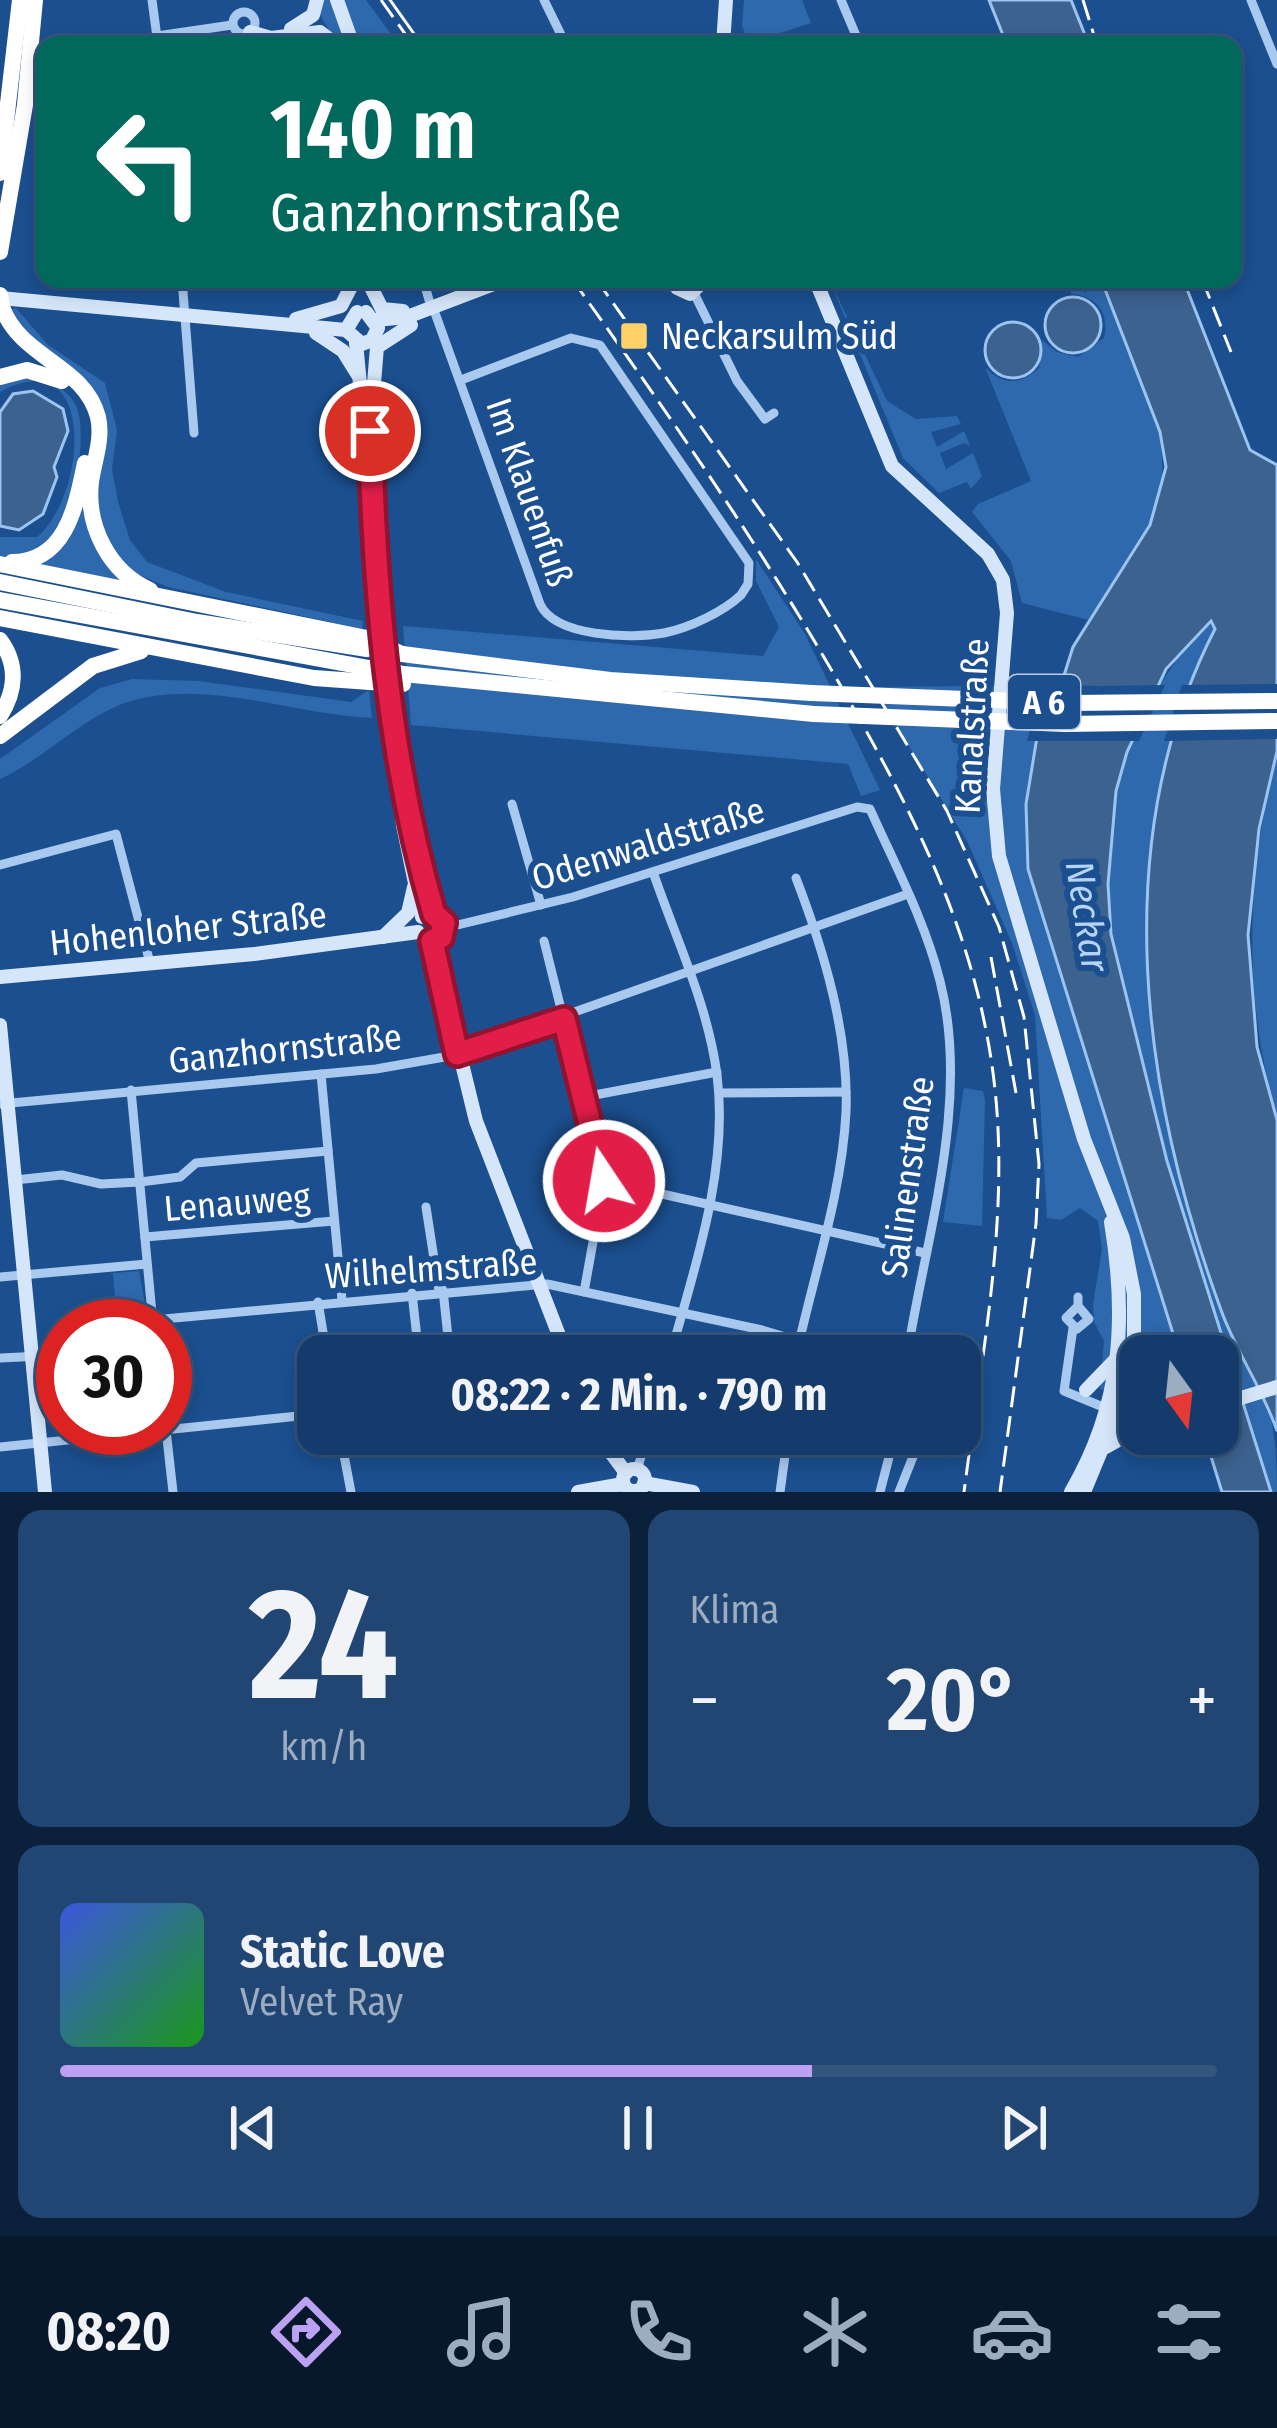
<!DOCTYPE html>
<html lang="de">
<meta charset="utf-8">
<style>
:root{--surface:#143b6b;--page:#214673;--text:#f1f3f6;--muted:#9dadc1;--line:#33557e;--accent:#bca0f2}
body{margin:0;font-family:"Fira Sans Condensed",sans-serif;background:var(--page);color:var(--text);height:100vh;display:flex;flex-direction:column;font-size:45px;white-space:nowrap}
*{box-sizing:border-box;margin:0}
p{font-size:39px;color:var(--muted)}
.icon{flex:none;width:66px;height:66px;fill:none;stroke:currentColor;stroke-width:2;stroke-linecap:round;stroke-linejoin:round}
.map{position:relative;height:1492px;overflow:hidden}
.sheet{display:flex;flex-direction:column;gap:18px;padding:18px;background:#0b203b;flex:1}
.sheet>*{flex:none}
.hud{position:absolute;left:36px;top:36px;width:1206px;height:252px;border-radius:24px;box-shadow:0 6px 18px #0003,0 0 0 3px var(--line);background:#00695c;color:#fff;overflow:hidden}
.needle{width:78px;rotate:165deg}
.fabs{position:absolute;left:1119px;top:1335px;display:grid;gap:24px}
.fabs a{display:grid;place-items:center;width:120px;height:120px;border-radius:24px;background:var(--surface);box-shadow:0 6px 18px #0003,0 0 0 3px var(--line);font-size:60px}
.speed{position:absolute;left:36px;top:1299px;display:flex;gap:24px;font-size:60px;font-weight:700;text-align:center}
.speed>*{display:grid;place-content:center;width:156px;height:156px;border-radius:50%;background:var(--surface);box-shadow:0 6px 18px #0003,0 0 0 3px var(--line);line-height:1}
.speed .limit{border:18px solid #d22;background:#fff;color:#111}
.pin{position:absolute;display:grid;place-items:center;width:102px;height:102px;color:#fff;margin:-51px;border:6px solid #fff;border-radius:50%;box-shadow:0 3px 12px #0007}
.me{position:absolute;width:132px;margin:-66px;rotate:348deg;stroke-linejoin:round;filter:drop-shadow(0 0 9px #0008)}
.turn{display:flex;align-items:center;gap:42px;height:252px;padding:0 36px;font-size:54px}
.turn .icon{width:156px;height:156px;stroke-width:2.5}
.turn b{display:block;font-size:84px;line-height:102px}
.big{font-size:90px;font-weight:700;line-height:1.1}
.sheet .tile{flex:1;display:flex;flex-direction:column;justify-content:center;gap:18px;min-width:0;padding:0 42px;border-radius:24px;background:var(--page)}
.sheet .dial{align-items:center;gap:0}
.dial b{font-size:156px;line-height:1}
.song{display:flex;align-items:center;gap:36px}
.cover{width:144px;height:144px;border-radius:18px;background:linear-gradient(135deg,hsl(230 70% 55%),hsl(120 70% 35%))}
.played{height:12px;border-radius:6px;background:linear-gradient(90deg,var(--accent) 65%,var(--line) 65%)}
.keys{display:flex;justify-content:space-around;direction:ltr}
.heat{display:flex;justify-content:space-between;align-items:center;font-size:66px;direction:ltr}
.sheet .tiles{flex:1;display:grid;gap:18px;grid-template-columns:1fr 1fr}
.tile:last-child{grid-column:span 2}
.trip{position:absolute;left:297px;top:1335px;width:684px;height:120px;border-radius:24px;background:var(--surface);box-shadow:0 6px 18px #0003,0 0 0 3px var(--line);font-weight:700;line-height:120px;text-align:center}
.tab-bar{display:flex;height:192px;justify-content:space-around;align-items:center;background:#08182b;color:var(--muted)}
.tab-bar .icon{width:84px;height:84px}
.tab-bar .on{color:var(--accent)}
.tab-bar b{font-size:54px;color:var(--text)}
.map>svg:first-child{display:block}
.green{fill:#2e69ad}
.water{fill:#3c6290;stroke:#9cc4f0;stroke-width:3}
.pier{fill:#1b4f8f}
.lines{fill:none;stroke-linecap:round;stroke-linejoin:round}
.street{stroke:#a9c9ee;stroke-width:9}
.secondary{stroke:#d6e6fa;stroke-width:14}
.highway{stroke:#fff;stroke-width:16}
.tram{stroke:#fff;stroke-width:3}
.rail{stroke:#fff;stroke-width:3;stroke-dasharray:21 9;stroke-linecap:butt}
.highway-bridge{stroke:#fff;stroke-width:16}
.route-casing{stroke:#92132f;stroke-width:30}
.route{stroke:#e11d48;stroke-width:21}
.poi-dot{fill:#ffd166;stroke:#1b4f8f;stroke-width:4.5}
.labels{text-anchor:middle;stroke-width:12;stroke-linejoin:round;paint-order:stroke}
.shield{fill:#1b4f8f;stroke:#bbcadd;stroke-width:3}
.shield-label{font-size:33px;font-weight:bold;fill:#fff}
.poi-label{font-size:36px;fill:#fff;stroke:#1b4f8f;text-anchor:start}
.street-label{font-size:36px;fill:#fff;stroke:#1b4f8f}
.water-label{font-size:39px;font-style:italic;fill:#b5d3f5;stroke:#1b4f8f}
</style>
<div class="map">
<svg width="1277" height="1492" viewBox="0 0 1277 1492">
<rect width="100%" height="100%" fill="#1b4f8f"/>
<g class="green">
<path d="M312 0H366L399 45H337Z"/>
<path d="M744 0H802L811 23 749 43 742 26Z"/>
<path d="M829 279 887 401 916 419 957 416 961 424 931 432 937 447 964 431 970 446 964 443 940 453 946 469 973 453 982 476 971 489 967 482 939 493 903 458Z"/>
<path d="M1077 279 1086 294 1085 279H1101C1132 354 1188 446 1149 526 1133 559 1109 590 1089 620L1022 603 1011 561 972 512 978 504 1031 481 985 367C1002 386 1021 385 1039 368L1042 340 1057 352 1078 357 1104 338C1110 312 1096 296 1071 294L1070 282Z"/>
<path d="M16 308 48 345 105 383 117 430 112 469 118 502 130 540 147 562 226 592 363 621 362 629 168 587 129 571 114 554 97 511 102 412 39 351 7 311Z"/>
<path d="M25 376C44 381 62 384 74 402 91 429 73 515 52 539 38 554 19 558 0 556V537H37C88 494 97 339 0 392V382Z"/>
<path d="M82 496 123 584 39 566Z"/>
<path d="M756 559 805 634 880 790 861 796 848 764 411 725 403 626 763 656 779 627 756 581Z"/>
<path d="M1207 621 1215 629C1106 842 1145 1088 1219 1306 1227 1330 1243 1347 1254 1370 1274 1411 1277 1446 1277 1492H1271C1244 1411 1220 1330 1194 1249 1151 1109 1085 934 1117 787 1131 724 1166 670 1207 621Z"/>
<path d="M132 679 199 681 351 702 369 690 372 718C291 715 196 674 117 706 75 724 42 760 0 779V759L100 688Z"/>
<path d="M1061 685C1029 748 1020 798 1028 869L1180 1356H1140V1400L1100 1389 1104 1341 1094 1322 1093 1304 1102 1249 1098 1221 1080 1208 1061 1220 1047 1218 1035 1015 1012 943 967 841 873 687Z"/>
<path d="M1277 751V1120C1242 989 1246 882 1277 751Z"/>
<path d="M964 1088 983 1091 985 1100 982 1226 943 1222Z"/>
<path d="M139 1271 149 1326H117L113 1273Z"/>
</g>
<g class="water">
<path d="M989 0H1071L1089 45H1007Z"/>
<path d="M1101 279H1183L1250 450 1277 465V751L1259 829 1248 935 1257 1047 1277 1120V1431C1264 1391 1236 1352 1221 1310 1142 1094 1106 841 1215 629L1211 621 1166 669 1127 752 1116 791 1108 884 1111 934 1167 1161 1271 1492H1222L1204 1434H1218V1356H1180L1028 869 1026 804 1040 719 1061 685 1073 647 1150 525 1166 467 1160 432Z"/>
<circle cx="1073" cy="325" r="28"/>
<circle cx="1013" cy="350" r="28"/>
<path d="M33 391 63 409 68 431 54 467 57 477 43 514 19 530 0 526V412L13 394Z"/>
</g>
<g class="pier">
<path d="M1277 684V739L1164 741 1182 685Z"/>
<path d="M1054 685 1100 686 1165 685 1139 741H1027L1034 716Z"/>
</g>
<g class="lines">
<g class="street">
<path d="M152 0 158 45"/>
<path d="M544 0 566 45"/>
<path d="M841 0 860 45"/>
<path d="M1251 0 1277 64"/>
<circle cx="244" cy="23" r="11"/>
<path d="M157 36 232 25"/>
<path d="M182 279 194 433"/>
<path d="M423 279 431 307"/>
<path d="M694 293 737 381 765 419 774 413"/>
<path d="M435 313 540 604C555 637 631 639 664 633 689 628 723 612 741 595L748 584 749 563 600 345 571 338 461 380"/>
<path d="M512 804 541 905"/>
<path d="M0 865 116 834 150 963"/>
<path d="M653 872C676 939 708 1005 717 1075 729 1168 695 1267 670 1356"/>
<path d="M796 878C824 951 849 1034 846 1112 842 1193 813 1277 796 1356"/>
<path d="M445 928 573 897 857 807 870 809C895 865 925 921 940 981 971 1102 926 1235 907 1356"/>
<path d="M544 941 604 1181 584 1292"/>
<path d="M321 1074 342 1300"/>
<path d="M131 1090 153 1324"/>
<path d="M719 1093 846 1092"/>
<path d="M584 1097 717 1072"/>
<path d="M0 1104 376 1069 450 1056 908 894"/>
<path d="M15 1180 62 1175 101 1184 140 1182 180 1177 196 1163 328 1151"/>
<path d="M604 1181 925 1253"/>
<path d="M426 1207 439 1291"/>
<path d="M145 1237 334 1221"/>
<path d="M0 1277 147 1264"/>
<path d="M443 1290 450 1356"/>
<path d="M412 1293 419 1356"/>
<path d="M318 1302 327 1356"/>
<path d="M1078 1306 1089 1319 1077 1329 1066 1318 1078 1306V1297"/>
<path d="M153 1320 547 1284 762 1330 849 1356"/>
<path d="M1073 1328 1064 1391 1108 1409"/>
<path d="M0 1358 63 1355"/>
<path d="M165 1421 173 1492"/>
<path d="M340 1434 351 1492"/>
<path d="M0 1447 318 1414"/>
<path d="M943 1453 946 1434"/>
<path d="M637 1470 648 1434"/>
<path d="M780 1492 788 1434"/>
<path d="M880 1492 895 1434"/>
<path d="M899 1492 922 1434"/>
</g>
<g class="secondary">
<path d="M337 0 353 45"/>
<path d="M291 29 313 15 317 0"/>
<path d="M250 32 271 38 320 32 337 45"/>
<path d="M723 45 726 0"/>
<path d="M367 279 382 309 403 311"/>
<path d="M629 279 674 284"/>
<path d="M673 279 677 288 690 294 706 279"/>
<path d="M815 279 892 466 988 554 1003 580 1007 613 993 789 999 856 1084 1139 1123 1238 1134 1294V1347L1125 1393 1084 1492"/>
<path d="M0 298 346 330"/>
<path d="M357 312 346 330 362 344 372 340 378 328 366 312"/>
<path d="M296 319 341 306 355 279"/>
<path d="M376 320 407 317 507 279"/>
<path d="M316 333 343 351 358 375"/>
<path d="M356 343 403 825 422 917"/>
<path d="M371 420 377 347 411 325"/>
<path d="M415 841 434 914 445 928 437 940H425"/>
<path d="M383 937 408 913 414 887"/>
<path d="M432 941 476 1121 567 1356"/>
<path d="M0 977 254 954 418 932"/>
<path d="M0 1025 45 1492"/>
<path d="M1086 1390 1116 1359"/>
<path d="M1218 1405 1277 1387"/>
<path d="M597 1434 626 1473"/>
<path d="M1106 1447 1140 1428"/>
<circle cx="634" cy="1480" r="11"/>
<path d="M644 1483 693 1492"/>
<path d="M578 1492 623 1484"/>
<path d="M1071 1492C1122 1405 1127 1319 1111 1222"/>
</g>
<g class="highway">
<path d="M0 173 20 0"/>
<path d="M0 252 25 105 35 0"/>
<path d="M2 307C21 359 84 364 98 417 103 439 94 461 91 482 86 526 109 572 150 590"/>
<path d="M0 377 27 370 62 381"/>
<path d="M12 562C66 562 76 506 85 463"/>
<path d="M0 564 367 638"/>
<path d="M0 582 197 622 367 649"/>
<path d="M0 600 369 668"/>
<path d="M0 618 314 678 370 682"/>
<path d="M0 640C18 664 16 691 0 716"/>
<path d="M402 654 610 680 811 693"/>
<path d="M403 674 814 714"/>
<path d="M0 736 93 666 141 651"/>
</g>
<path class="tram" d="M390 0 422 45"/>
<g class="rail">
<path d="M381 0 413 45"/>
<path d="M1083 0 1097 45"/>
<path d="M572 279C670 416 764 551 847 697 922 828 986 958 997 1112 1006 1238 980 1367 964 1492"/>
<path d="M596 279 797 562 947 811 999 927 1024 1017 1039 1164 1036 1224 1000 1492"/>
<path d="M1202 279 1231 352"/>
<path d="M991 957 1016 1093"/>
</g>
<g class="highway-bridge">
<path d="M0 295 2 307"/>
<path d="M367 638 402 654"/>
<path d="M369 668 403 674"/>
<path d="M370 682 403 684"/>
<path d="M811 693 1069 703 1277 701"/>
<path d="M814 714 1065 724 1277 721"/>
</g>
</g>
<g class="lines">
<defs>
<path id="route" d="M370 431C375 594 388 757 434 914L444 923 441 937 432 941 457 1054 564 1019 604 1181"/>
</defs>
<use href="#route" class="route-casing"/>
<use href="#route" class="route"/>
</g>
<rect class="poi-dot" x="619" y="321" width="30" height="30" rx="6"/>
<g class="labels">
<rect class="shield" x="1008" y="675" width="72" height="54" rx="9"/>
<g class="shield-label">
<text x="1044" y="714">A 6</text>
</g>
<g class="poi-label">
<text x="661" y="349">Neckarsulm Süd</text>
</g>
<g class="street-label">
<text transform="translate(530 492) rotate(71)" y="13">Im Klauenfuß</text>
<text transform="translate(971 726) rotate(-87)" y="13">Kanalstraße</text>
<text transform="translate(648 843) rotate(-17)" y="13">Odenwaldstraße</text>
<text transform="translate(188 928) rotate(-6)" y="13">Hohenloher Straße</text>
<text transform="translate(285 1048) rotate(-6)" y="13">Ganzhornstraße</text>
<text transform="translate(907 1177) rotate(-82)" y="13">Salinenstraße</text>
<text transform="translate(237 1202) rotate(-5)" y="13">Lenauweg</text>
<text transform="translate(431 1268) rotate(-4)" y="13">Wilhelmstraße</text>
</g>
<g class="water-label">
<text transform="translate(1088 916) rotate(81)" y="14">Neckar</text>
</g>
</g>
</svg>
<div class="fabs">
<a><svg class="needle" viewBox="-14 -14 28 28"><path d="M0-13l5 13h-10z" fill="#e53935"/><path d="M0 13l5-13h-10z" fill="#9dadc1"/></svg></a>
</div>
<div class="speed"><div class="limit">30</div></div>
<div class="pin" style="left:370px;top:431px;background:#d93025"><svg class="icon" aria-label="arrive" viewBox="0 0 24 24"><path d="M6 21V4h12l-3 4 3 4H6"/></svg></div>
<svg class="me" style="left:604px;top:1181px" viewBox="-20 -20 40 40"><circle r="17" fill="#e11d48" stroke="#fff" stroke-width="3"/><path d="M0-11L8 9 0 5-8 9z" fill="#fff"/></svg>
<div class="trip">08:22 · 2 Min. · 790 m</div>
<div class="hud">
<div class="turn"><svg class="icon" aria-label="left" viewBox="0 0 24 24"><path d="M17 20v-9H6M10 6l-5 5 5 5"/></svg><div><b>140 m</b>Ganzhornstraße</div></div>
</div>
</div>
<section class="sheet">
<div class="tiles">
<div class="tile dial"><b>24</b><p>km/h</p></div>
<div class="tile"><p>Klima</p>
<div class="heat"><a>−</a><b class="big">20°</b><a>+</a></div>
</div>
<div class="tile">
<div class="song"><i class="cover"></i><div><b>Static Love</b><p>Velvet Ray</p></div></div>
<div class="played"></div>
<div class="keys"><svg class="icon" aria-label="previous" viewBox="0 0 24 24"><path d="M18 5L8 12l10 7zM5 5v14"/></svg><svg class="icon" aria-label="pause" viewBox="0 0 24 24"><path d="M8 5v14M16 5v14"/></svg><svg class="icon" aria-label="next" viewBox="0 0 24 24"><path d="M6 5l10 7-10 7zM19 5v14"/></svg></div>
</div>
</div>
</section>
<nav class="tab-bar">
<b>08:20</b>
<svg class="icon on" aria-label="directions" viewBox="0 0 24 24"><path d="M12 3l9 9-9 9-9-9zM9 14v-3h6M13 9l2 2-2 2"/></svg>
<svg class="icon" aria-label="music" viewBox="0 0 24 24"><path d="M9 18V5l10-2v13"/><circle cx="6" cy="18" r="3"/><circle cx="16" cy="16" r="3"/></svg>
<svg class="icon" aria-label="phone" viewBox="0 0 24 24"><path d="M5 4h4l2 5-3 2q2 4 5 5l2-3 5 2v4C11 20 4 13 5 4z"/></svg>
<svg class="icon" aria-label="climate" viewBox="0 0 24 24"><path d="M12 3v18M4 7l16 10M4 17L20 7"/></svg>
<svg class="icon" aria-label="car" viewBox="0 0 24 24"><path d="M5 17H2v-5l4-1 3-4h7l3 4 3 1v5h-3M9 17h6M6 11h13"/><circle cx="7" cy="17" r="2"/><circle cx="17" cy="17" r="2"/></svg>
<svg class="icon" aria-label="filters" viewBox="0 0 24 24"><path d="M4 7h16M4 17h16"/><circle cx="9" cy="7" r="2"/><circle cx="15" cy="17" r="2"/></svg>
</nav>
